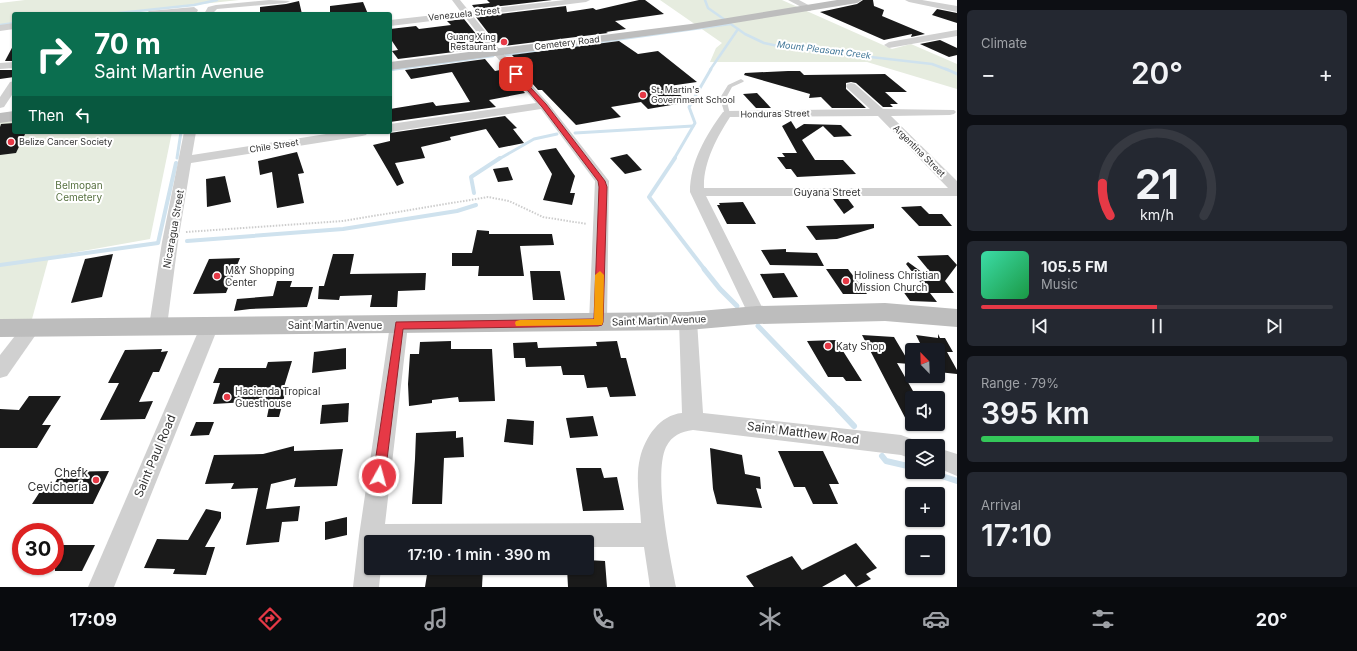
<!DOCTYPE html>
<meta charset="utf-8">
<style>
:root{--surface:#171b24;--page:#242831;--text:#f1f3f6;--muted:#9ea1a6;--line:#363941;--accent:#e63946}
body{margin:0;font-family:Inter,sans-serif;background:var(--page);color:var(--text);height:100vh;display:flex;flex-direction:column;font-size:15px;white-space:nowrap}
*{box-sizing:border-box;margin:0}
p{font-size:13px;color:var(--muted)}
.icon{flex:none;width:22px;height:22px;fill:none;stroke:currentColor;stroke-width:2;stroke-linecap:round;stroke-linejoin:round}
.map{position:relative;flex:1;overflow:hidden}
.details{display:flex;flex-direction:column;gap:10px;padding:10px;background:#0d0f14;width:400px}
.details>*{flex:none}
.banner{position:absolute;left:12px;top:12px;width:380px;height:122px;border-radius:4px;box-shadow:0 1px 3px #0004;background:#0b6e4f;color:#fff;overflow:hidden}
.needle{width:26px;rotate:337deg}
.buttons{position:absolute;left:905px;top:343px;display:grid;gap:8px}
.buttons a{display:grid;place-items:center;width:40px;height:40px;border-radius:4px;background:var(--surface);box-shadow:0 1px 3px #0004;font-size:20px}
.speed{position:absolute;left:12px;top:523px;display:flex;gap:8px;font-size:20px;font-weight:700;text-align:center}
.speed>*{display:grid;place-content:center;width:52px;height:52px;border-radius:50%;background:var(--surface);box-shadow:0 1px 3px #0004;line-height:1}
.speed .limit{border:6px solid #d22;background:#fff;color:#111}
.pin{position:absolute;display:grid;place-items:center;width:34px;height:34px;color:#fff;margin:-17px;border-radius:8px;box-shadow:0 2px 6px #0006}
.me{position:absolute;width:44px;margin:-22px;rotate:7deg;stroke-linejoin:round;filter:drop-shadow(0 0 3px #0008)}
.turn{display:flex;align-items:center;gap:14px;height:84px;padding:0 16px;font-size:18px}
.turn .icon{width:52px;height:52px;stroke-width:2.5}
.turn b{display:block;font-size:28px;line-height:34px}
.then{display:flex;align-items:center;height:38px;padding:0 16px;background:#0003;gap:8px;font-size:15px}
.big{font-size:30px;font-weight:600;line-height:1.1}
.details .tile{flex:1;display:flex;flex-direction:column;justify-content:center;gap:6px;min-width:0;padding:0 14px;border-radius:6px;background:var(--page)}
.details .dial{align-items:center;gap:0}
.dial svg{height:104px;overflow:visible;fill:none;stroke:var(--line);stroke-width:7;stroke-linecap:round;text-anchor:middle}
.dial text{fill:var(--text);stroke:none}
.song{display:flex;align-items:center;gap:12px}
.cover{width:48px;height:48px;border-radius:6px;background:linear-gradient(135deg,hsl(160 70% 55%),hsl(140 70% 35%))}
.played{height:4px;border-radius:2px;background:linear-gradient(90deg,var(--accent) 50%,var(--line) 50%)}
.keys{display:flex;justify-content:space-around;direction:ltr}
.heat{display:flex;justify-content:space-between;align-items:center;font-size:22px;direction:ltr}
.charge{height:6px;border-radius:3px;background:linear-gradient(90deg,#34c759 79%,var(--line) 0)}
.trip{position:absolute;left:364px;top:535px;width:230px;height:40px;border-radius:4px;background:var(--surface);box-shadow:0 1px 3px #0004;font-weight:600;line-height:40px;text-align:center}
.tab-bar{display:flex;height:64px;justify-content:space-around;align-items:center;background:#090b0e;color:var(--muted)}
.tab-bar .icon{width:28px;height:28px}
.tab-bar .active{color:var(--accent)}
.tab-bar b{font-size:18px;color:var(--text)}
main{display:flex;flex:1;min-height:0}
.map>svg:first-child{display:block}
.green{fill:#e6ecdf}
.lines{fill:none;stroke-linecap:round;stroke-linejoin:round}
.stream-far4{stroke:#cfe2ee;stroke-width:2.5}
.stream-far3{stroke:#cfe2ee;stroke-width:3}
.stream-far2{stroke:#cfe2ee;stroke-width:4}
.stream-far1{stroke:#cfe2ee;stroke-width:5}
.stream{stroke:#cfe2ee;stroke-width:6}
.building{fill:#1a1a1a}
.path{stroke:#cdcdcd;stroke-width:2;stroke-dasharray:1.5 1.5;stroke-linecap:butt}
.lane{fill:#d0d0d0;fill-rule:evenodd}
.street{fill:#d0d0d0;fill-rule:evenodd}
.secondary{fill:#bdbdbd;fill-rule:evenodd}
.route{fill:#e63946;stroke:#96252e}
.slow{fill:#f59e0b}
.poi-dot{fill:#e63946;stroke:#fff;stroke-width:1.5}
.labels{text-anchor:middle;stroke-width:4;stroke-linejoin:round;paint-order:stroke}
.far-street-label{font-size:9px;fill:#333;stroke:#fff}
.far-poi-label{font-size:9px;fill:#333;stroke:#fff;text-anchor:start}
.far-water-label{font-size:9px;font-style:italic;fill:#3f7597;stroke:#fff}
.park-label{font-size:10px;fill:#56703f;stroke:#fff}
.street-label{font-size:10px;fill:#333;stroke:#fff}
.poi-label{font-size:10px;fill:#333;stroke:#fff;text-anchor:start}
.near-street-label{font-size:12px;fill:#333;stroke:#fff}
.near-poi-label{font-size:12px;fill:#333;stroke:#fff;text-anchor:end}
</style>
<main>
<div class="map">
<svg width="957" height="587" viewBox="0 0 957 587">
<rect width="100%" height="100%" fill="#fff"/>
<g class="green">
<path d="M25 0H239L109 14H14V25L0 30V3Z"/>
<path d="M660 0H782L892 49 911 44 957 64V89L867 62H710L716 48 722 43Z"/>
<path d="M14 114V132H172L150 239 49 257 32 319 0 320V116Z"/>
</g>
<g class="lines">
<g class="stream-far4">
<path d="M705 0 708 8 745 34 764 43 783 47 932 64 948 70"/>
<path d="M110 14 194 5 217 0"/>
<path d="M0 25 14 23"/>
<path d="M506 55 730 24"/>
<path d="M390 70 493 56"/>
<path d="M710 70 738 29"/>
</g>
<g class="stream-far3">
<path d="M946 69 957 74"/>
<path d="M390 70 394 69"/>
<path d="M575 133 693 126"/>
<path d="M177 158 181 132"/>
<path d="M499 159 534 139 557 134"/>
<path d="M674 159 695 123 689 107 711 69"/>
</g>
<g class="stream-far2">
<path d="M675 158 649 197 705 270"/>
<path d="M474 193 471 177 500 158"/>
<path d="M187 241 343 229 457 211 476 205"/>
<path d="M0 265 158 243 176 163"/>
</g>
<g class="stream-far1">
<path d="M704 269 720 289 737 306"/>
<path d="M758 326 839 410"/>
</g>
<g class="stream">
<path d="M838 409 854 426"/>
<path d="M882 456 886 461 912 467"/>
<path d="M929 472 957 481"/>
</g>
</g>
<g class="building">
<path d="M487 0H552L475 9 472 5 490 3Z"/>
<path d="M639 0H645L664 14 615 21 626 29 606 32 608 33 504 46 501 42 496 43 476 17 566 6 567 12 593 8 596 10Z"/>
<path d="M863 0H873L874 6 884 10 882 16 925 34 911 37 912 34 884 40 820 12 857 4Z"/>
<path d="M299 1 302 14H260V7L286 4Z"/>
<path d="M363 2 368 14H330V6Z"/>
<path d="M937 9 957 13V23L932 15Z"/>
<path d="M464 19 485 45 475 46 478 49 398 59 392 51 398 50 390 38V29L416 26 419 29 451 25 447 21Z"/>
<path d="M940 40 957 48V55L949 57 920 44Z"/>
<path d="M619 41 638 54 658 51 697 82 669 86 689 102 648 109 641 102 611 107 621 117 576 125 542 90H538L518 67 522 66 512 55Z"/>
<path d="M14 44V61H5Z"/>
<path d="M485 59 495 71 505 69 525 93 489 100 496 107 390 122V109L433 102 436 106 470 102 452 72 411 79 405 70Z"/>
<path d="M0 70H14V77L0 79Z"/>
<path d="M788 71H800L804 75 885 74 907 92H885L898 104H890L893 107H883L856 83 851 82 846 83V89L866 108H832L821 97 809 98 810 94 744 75 745 73Z"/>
<path d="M757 93 771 108H756L743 94Z"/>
<path d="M505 116 517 128 513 129 524 143 499 148 486 129 450 137 451 140 421 147 425 158 395 163 404 183 397 186 373 145 390 141V133Z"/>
<path d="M791 121 796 129 804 124 841 125 852 136 834 137 823 126 802 140 815 160H843L856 174 797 177 791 169H786L777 157H785L782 153H797L782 126Z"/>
<path d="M14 123V132H26L16 153 0 155V127L1 124Z"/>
<path d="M556 148 575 176 570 193H575L572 205 543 200 552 174 538 151Z"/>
<path d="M297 152 304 173 298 174 304 203 277 208 272 172 260 175 258 161Z"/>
<path d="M627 154 630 157 642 170 625 174 610 158Z"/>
<path d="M508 167 513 180 498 182 493 169Z"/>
<path d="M225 176 231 202 207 207 206 179Z"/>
<path d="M833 199H848L854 207 844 214Z"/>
<path d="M743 202 756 224H727L717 205H720L719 203Z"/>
<path d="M921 206 929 214H942L952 226H919L901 207Z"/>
<path d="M874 224V228L837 239 816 240 806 226Z"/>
<path d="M477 230 489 231V234H552L554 245 520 246 524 276H478L479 266H452V253H472Z"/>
<path d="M786 249V252L817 253 824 266 770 265 761 250Z"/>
<path d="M113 254 102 297 71 303 85 259Z"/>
<path d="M333 254H354L350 274 426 273 425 290 398 291 397 307H370L372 295 340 296 339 300 318 299 319 286H324Z"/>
<path d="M948 255 957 265 945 281 954 293H930L937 302 910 301 900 287H924L906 264 908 262 934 281 936 279 917 256Z"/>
<path d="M240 258 226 293 193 294 209 259Z"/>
<path d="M826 269H848L867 294H843Z"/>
<path d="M530 271H560L565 300H533Z"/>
<path d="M784 273 798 297 773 298 760 274Z"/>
<path d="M277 281H292L290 287H313L307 307 250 309 234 311 237 299 273 296Z"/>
<path d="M938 334 940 338H945L953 352H947L957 370V374L938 372V350L923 349 916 335 938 338Z"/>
<path d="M862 335 894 337 910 364 897 363 917 398H912V431Z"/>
<path d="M836 340 862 381H846L843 377H828L807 341Z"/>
<path d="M451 341V349H492L495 401 459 402 458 397 432 400V403L409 406 408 384 410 354H419L420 342Z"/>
<path d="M617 341 621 358H626L636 396 610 397 607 387 587 388 584 375H563L561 366 526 367 525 358H514L513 343 537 342 538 348 597 346 596 342Z"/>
<path d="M346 348V369L312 373 314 352Z"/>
<path d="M162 349 161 352 168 351 159 372H153L139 402 153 401 145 419 100 420 119 383H108L125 350Z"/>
<path d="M292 361 283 390H286L279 417H267L269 407H265L267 401 213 404 220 383H213L219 368H266L268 362Z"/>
<path d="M29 396H61L42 425H51L37 448H0V409L19 410Z"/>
<path d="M349 403 348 422 320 424 322 405Z"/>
<path d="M593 416 598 436 570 438 566 418Z"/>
<path d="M507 419 534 421 533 445 504 442Z"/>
<path d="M196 422H214L209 435 190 436Z"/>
<path d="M456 431V438L463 437 464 457 444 458 442 504H412L415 459 416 433Z"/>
<path d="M294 446V451L343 449 337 486 294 487 296 478 271 484 266 509 300 506 298 521 282 522 279 542 246 545 258 488 231 489 234 483 205 484 214 455 263 454Z"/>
<path d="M710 448 742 455 745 474 760 477 761 489 756 488 762 508 717 504 713 489Z"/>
<path d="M778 451H823L839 484H829L838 504H813L805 487H794Z"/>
<path d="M576 468H601L604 478 617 477 624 510 583 511Z"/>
<path d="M109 471 93 504H32L41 490H51L61 472Z"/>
<path d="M206 509 221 512V518L205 547H215L206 575 173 574 175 569 144 568 157 539 188 540Z"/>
<path d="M347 517V535L325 540V522Z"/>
<path d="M856 543 877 568 866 574 871 579 856 587 845 574 822 587H754L746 576 792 556 802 570Z"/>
<path d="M55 545H95L82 571H55Z"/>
<path d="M587 560 605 561 607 587H568L567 568H587Z"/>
<path d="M428 568H483L482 587H425Z"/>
</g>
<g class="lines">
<path class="path" d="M186 232 343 221 488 197 509 201 543 217 587 224"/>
<path class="lane" d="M741 79 744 81 743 82 732 87 726 98 730 114 725 115 720 98 728 85Z"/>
<g class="street">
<path d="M269 0 290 1 286 3 217 9 212 14H204L208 7 216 5Z"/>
<path d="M452 0H460L469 11 565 0H590L586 2 473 16 500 50 548 103 609 181 607 322 604 327 598 329 592 327 589 322 595 181 541 109 390 132V124L536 103 494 54 465 17 390 26V20L461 12Z"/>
<path d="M788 0H799L814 8 810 11 807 10Z"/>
<path d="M905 0H922L957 6V12L909 2Z"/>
<path d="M194 7 198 10 197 12 178 14H145L149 11Z"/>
<path d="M14 23V29L0 31V25Z"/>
<path d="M957 30V36L889 48 884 45 889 42Z"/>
<path d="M14 62V68L0 69V63Z"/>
<path d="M14 81V92L4 107 0 108V97L10 82Z"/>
<path d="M851 83 855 84 883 109 954 110 956 112 954 114 950 115 891 116 957 181V196H706L766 315 763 320 757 322 751 320 690 192C690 162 706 135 723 112L727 111 870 109 847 88 846 86 847 84ZM878 116 948 188H704C703 163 717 137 730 117Z"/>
<path d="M184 132H196L192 155 339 132H368L366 135 362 136 191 163 178 242 167 326 164 331 158 333 152 331 149 326 162 242Z"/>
<path d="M688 314 694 316 697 321 703 413 901 435 920 442 922 446H912V459L901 455 693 430C681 432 672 435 666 447 653 475 670 556 676 587H650L644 547H587V542H371V568H381L379 587H353L359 536 390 325 393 320 399 318 405 320 408 325 385 524 641 523C640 502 635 478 640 458 645 437 660 415 682 413L679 321 682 316Z"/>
<path d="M210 318 216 320 219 325 114 587H88L201 325 204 320Z"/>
<path d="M31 321 37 323 40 328 37 333 7 376 0 378V355L25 323Z"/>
<path d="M938 448 957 454V476L938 468Z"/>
</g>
<g class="secondary">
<path d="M837 0H862L857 3 691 30 390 70V62L691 24Z"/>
<path d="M14 111V121L0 123V113Z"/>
<path d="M885 303 957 309V327L885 321 757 324 688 330 0 337V319L688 312 757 306Z"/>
</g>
</g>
<path class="route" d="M516 72 546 104 605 181 607 187 603 322 602 325 598 326 403 329 385 476 383 480 379 482 375 480 373 476 396 322 594 319 599 187 598 181 542 107 514 75V72Z"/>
<path class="slow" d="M600 271 604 275 603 322 602 325 516 326 515 323 516 321 520 320 594 319 595 275Z"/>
<g class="poi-dot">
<circle cx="504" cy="42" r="4"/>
<circle cx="643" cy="95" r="4"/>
<circle cx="11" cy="142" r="4"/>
<circle cx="217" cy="276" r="4"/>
<circle cx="846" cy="281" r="4"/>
<circle cx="828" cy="346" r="4"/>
<circle cx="227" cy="397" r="4"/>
<circle cx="96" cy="480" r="4"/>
</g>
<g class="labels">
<g class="far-street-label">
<text transform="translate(464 14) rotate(-6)" y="3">Venezuela Street</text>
<text transform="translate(567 43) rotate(-7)" y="3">Cemetery Road</text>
<text transform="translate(775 114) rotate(-1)" y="3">Honduras Street</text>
<text transform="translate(274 146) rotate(-9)" y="3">Chile Street</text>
<text transform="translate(919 151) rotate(45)" y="3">Argentina Street</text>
</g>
<g class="far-poi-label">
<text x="496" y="40" text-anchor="end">Guang Xing<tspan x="496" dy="10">Restaurant</tspan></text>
<text x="651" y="93">St. Martin's<tspan x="651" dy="10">Government School</tspan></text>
<text x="19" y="145">Belize Cancer Society</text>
</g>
<g class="far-water-label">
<text transform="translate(824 50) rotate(7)" y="3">Mount Pleasant Creek</text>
</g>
<g class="park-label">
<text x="79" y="189">Belmopan<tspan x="79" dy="12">Cemetery</tspan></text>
</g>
<g class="street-label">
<text x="827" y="196">Guyana Street</text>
<text transform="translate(173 229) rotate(-80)" y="4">Nicaragua Street</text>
<text transform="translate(659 320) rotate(-2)" y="4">Saint Martin Avenue</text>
<text x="335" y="329">Saint Martin Avenue</text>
</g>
<g class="poi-label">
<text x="225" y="274">M&amp;Y Shopping<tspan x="225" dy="12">Center</tspan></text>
<text x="854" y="279">Holiness Christian<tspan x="854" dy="12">Mission Church</tspan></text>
<text x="836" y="350">Katy Shop</text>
<text x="235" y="395">Hacienda Tropical<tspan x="235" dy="12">Guesthouse</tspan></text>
</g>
<g class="near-street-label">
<text transform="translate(803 433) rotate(7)" y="4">Saint Matthew Road</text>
<text transform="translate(155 456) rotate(-67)" y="4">Saint Paul Road</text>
</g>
<g class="near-poi-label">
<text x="88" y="477">Chefk<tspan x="88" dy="14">Cevichería</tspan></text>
</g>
</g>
</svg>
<div class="buttons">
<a><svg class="needle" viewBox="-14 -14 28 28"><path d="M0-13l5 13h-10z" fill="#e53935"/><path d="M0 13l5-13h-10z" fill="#9ea1a6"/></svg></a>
<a><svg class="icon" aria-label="sound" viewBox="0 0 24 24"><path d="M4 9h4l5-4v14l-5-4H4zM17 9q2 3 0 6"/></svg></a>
<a><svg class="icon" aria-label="layers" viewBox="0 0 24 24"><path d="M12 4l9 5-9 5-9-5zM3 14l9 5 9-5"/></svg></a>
<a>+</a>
<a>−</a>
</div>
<div class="speed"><div class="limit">30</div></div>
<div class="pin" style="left:516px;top:74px;background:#d93025"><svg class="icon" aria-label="arrive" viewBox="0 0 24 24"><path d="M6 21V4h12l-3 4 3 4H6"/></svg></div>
<svg class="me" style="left:379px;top:476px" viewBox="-20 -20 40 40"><circle r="17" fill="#e63946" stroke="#fff" stroke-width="3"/><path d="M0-11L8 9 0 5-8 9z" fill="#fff"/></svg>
<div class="trip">17:10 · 1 min · 390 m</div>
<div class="banner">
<div class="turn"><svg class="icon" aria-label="right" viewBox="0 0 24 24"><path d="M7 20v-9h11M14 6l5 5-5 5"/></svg><div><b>70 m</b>Saint Martin Avenue</div></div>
<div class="then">Then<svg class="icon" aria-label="left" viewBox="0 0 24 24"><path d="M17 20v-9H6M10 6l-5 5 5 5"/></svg></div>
</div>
</div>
<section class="details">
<div class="tile"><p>Climate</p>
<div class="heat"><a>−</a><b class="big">20°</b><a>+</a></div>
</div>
<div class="tile dial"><svg viewBox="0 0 100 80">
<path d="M14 69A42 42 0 1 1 86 69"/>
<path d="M14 69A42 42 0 0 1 8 44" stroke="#e63946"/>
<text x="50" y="56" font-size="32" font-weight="700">21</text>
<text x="50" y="72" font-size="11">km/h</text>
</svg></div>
<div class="tile">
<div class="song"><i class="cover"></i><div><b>105.5 FM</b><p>Music</p></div></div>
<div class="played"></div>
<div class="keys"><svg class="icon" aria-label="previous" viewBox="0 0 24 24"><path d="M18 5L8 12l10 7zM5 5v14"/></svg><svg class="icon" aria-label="pause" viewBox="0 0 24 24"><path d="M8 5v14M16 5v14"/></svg><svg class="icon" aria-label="next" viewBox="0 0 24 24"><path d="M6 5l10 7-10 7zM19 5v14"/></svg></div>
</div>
<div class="tile"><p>Range · 79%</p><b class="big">395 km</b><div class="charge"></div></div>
<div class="tile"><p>Arrival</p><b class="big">17:10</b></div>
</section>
</main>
<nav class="tab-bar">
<b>17:09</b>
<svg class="icon active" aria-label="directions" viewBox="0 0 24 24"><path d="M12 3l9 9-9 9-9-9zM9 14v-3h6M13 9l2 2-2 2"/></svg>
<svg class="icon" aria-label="music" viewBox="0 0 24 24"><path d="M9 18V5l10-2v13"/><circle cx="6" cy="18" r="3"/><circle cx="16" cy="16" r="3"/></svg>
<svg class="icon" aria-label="phone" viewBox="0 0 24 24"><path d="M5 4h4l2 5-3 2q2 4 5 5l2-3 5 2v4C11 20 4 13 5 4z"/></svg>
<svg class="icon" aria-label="climate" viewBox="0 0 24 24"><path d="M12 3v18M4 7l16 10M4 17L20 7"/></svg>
<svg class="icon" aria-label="car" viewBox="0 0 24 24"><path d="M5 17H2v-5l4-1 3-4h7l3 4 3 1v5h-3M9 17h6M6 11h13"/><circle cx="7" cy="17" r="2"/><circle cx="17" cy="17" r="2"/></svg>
<svg class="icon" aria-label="filters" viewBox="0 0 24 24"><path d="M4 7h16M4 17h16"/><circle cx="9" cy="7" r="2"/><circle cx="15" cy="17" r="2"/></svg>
<b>20°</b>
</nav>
